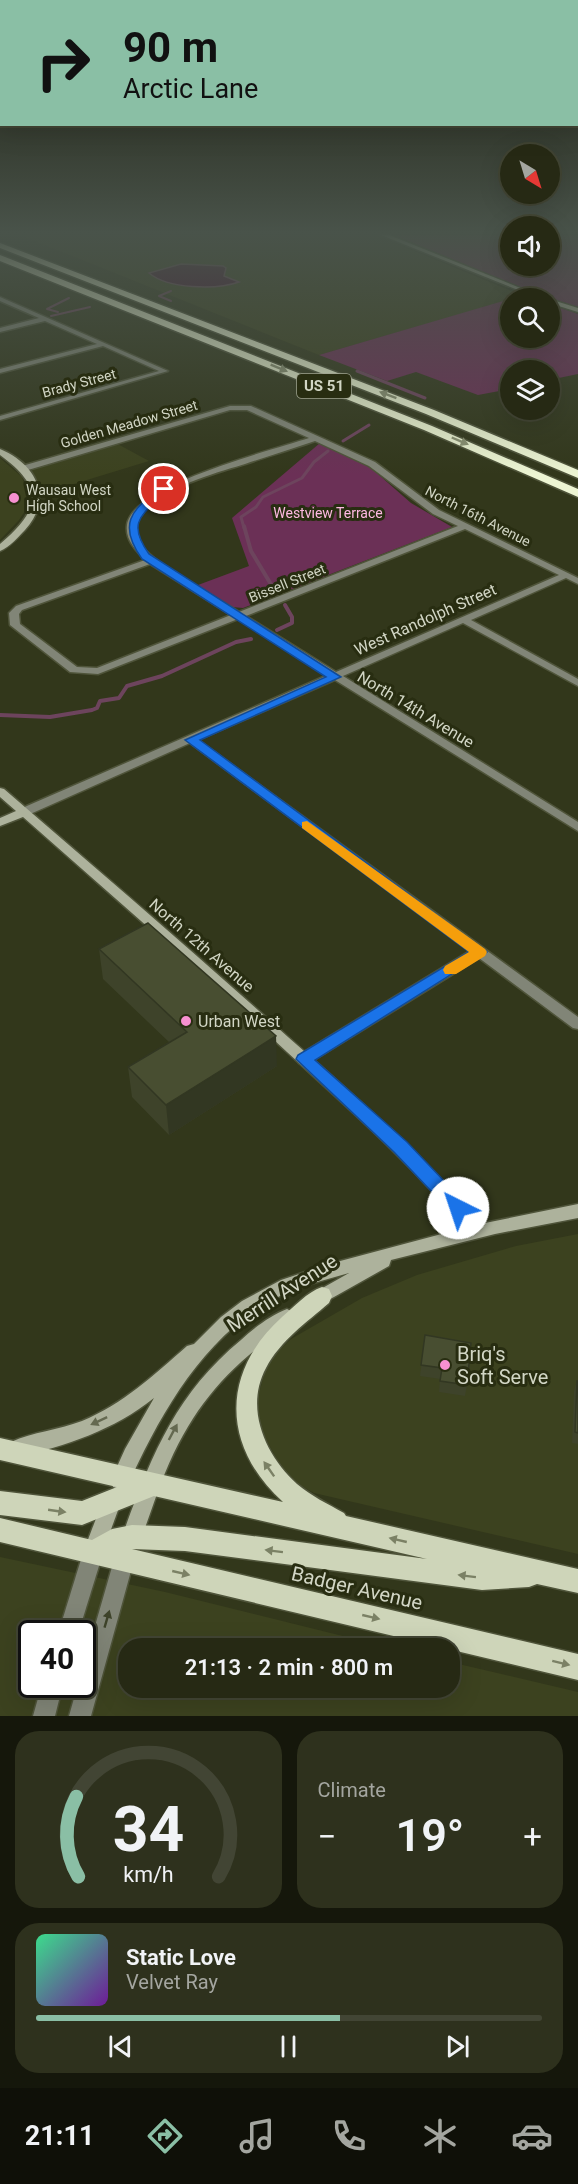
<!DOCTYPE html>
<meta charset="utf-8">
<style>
:root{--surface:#262914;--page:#2e311d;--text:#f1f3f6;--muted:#a4a6a0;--line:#424534;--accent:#8abfa5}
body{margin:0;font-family:Roboto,sans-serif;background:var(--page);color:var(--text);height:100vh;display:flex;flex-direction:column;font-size:22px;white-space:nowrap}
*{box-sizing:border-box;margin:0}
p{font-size:20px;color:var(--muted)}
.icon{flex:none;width:33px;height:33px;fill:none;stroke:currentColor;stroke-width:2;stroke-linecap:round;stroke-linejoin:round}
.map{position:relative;height:1716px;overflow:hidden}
.panel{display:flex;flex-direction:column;gap:15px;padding:15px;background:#15170b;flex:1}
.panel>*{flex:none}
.hud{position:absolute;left:0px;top:0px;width:579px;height:126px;box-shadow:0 6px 24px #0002,0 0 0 2px var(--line);background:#8abfa5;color:#111;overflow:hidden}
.needle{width:39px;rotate:142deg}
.buttons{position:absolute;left:500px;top:144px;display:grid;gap:12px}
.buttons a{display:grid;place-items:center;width:60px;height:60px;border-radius:50%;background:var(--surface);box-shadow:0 6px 24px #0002,0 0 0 2px var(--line);font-size:30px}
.speed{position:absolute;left:18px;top:1620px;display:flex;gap:12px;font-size:30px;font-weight:700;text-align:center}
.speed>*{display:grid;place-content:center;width:78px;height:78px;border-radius:50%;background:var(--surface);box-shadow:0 6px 24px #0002,0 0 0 2px var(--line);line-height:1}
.speed .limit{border:3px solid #111;border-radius:9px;background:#fff;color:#111}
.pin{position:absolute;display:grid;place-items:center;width:51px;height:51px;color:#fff;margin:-26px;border:3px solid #fff;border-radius:50%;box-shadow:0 2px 6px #0007}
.me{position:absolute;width:66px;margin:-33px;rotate:319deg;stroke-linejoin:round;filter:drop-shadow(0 0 4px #0008)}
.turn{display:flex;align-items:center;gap:21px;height:126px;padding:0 24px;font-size:27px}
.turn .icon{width:78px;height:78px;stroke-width:2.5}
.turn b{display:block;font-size:42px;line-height:51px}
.big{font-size:45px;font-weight:600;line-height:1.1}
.panel .tile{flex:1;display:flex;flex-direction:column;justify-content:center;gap:9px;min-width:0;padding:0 21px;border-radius:24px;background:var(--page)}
.panel .dial{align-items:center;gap:0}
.dial svg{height:156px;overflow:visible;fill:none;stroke:var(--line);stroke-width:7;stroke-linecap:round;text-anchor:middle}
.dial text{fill:var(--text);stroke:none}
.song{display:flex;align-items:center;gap:18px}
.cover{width:72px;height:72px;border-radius:9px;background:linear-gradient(135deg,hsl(150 70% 55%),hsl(280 70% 35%))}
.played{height:6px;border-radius:3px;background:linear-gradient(90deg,var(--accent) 60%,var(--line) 60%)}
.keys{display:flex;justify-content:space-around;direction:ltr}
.heat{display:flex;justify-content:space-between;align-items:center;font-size:33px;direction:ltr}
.panel .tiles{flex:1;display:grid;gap:15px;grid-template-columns:1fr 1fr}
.tile:last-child{grid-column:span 2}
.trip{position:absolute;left:118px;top:1638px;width:342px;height:60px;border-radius:24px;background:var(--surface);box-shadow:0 6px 24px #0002,0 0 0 2px var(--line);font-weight:600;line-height:60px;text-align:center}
.tab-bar{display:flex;height:96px;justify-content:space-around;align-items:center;background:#0f1008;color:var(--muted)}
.tab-bar .icon{width:42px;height:42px}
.tab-bar .active{color:var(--accent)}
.tab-bar b{font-size:27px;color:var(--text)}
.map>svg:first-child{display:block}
.built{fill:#3c421f;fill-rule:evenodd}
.green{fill:#6b3056}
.water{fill:#420531;stroke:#6d445d;stroke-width:1.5}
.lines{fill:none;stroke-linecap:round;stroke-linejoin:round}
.stream-far2{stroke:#6d445d;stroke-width:2}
.stream-far1{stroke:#6d445d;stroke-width:3}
.stream{stroke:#6d445d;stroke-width:4}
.street-casing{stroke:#4f543a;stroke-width:3}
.secondary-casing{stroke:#4f543a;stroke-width:3}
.primary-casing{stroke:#4f543a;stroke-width:3}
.highway-casing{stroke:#4f543a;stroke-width:3}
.street{fill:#818577;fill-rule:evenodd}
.secondary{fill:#adb29c;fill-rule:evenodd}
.primary{fill:#ced5b9;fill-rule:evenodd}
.highway{fill:#edf5d3;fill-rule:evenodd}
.wall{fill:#3e432a}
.shaded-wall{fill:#323722}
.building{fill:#484e31;stroke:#323722;stroke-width:1.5}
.oneway{fill:#8a9172}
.oneway2{fill:#646950}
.oneway3{fill:#7b8165}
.oneway4{fill:#3e432a}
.route{fill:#1a73e8;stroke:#114b97;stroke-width:1.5}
.slow{fill:#f59e0b}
.poi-dot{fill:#f690d0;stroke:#282d11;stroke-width:2}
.labels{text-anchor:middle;stroke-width:6;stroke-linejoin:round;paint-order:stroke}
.far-street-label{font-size:14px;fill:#d2d6c5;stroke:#282d11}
.far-poi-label{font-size:14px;fill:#d2d6c5;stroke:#282d11;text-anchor:start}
.far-park-label{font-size:14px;fill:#feb9e2;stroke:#282d11}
.shield{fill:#282d11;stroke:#9fa38f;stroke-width:1.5}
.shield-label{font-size:15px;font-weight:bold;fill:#d2d6c5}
.street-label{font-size:16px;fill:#d2d6c5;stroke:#282d11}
.poi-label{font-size:16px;fill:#d2d6c5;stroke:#282d11;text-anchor:start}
.near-street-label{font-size:20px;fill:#d2d6c5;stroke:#282d11}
.near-poi-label{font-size:20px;fill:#d2d6c5;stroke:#282d11;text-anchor:start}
</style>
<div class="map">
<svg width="578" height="1716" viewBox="0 0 578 1716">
<rect width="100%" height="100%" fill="#32371b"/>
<g class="built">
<path d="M20 235H376L523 296 319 355Z"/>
<path d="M114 442 149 461 38 495 25 468Z"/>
<path d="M0 458 22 477 28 495 25 511 19 520 0 540Z"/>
<path d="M578 1234V1554L314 1493 297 1484 281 1467 261 1430 256 1405 265 1371 277 1352 291 1339 362 1298 417 1275 516 1246Z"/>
<path d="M0 1557 165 1592 391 1648H129V1688H450V1662L578 1692V1716H0ZM32 1634H82V1684H32Z"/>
</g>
<g class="green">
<path d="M394 235H510V266H549V235H578V307L532 292Z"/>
<path d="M510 299V338H549V304L578 314V374L549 380V370H510V389L478 395 416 372 387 381 319 355Z"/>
<path d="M320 443 371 468 411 503 452 527 243 608 232 607 198 585 249 566 232 518Z"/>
</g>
<path class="water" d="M181 264 223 266 226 268 224 276 239 282C216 290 168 289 149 273Z"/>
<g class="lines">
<g class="stream-far2">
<path d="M171 291 159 296 171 301"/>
<path d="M58 312 47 309 69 298"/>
<path d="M51 316 90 307"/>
</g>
<g class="stream-far1">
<path d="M357 371 425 398"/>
<path d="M343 441 369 425"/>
<path d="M244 528 241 517 256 507 263 497 302 478 314 462 328 451"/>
</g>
<g class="stream">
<path d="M244 526 251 551 275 591"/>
<path d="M277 630 292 623V617L285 605"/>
<path d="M0 715 50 717 92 710 97 708 100 701 119 698 127 686 162 676 236 642 251 639"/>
</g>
<defs>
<g id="street">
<path d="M0 297 168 371 0 420V416L159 371 103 346 0 373V369L97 344 45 321 0 332V328L39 318 0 301Z"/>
<path d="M230 406H251L375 462 439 510 578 578V584L566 578 471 620 578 679V686L463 623 343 676 578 822V831L335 680 198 740 578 1017V1029L573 1028 479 958 309 1063 304 1064 299 1063 297 1059 299 1055 470 951 190 743 28 815H20L18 812 20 809 328 675 238 619 98 674 70 672 10 625 9 613 16 606 145 560C136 550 125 540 127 525 132 485 273 450 309 438L247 410H230L28 470H22V466ZM315 441 369 466 433 514 458 526 239 612C217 598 149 562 138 541 116 499 219 472 245 464 269 456 292 449 315 441ZM465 529 559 575 336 672 246 616ZM150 564 231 615 97 668 77 667 20 624 19 614 22 610Z"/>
<path d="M93 1543 100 1546 103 1553 78 1634H58L83 1553 86 1546Z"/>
<path d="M124 1550 131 1553 134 1560 91 1716H69L78 1684H82V1671L114 1560 117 1553Z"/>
<path d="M42 1684H63L55 1716H33Z"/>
</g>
<g id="secondary">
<path d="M381 235H389L545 298H538Z"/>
<path d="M549 299 578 308V312L549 303Z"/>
<path d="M0 449C36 464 54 498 25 530 18 537 10 547 0 551V544C41 509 45 488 0 455Z"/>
<path d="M0 788 4 789C99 871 195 953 288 1037 355 1096 422 1155 480 1224L578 1204V1218L495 1234 391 1260 389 1266 318 1306 312 1304 310 1299 312 1294 349 1273C321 1281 292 1288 267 1303 200 1342 158 1418 127 1487L120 1489 113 1487 111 1480 125 1449 154 1398C114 1430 66 1446 17 1457L11 1454 8 1448 11 1442C33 1432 58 1430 82 1421 123 1404 154 1375 187 1346L194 1344 221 1317 242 1301 281 1280 329 1264 464 1228C411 1163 348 1108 287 1052 200 972 111 895 23 817L0 826V818L16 811 0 797Z"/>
<path d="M287 1309 293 1312 295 1317 293 1322C231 1364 194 1403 165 1473 155 1497 148 1522 138 1546L131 1549 124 1546 121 1539C150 1459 174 1395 241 1340 254 1328 271 1315 287 1309Z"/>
<path d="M112 1493 119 1495 121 1502 101 1557 94 1560 87 1557 84 1550 105 1495Z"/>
</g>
<path id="primary" d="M322 1287 329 1289 332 1296 329 1303C307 1322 280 1341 266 1368 244 1409 266 1456 297 1484 311 1496 328 1504 344 1513L346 1516 578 1569V1593L537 1584 529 1587 482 1590 185 1551 132 1549 578 1654V1680L0 1542V1518L92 1540 112 1529 132 1525 185 1527 427 1559 154 1496 82 1525 0 1515V1491L82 1501 117 1487 0 1460V1438L283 1502C221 1446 221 1372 282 1317 294 1307 307 1292 322 1287Z"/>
<g id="highway">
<path d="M0 243 434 410 578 470V478L426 414 0 248Z"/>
<path d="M0 255 432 426 578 489V497L424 430 0 261Z"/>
</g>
</defs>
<use href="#street" class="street-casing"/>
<use href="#secondary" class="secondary-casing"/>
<use href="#primary" class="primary-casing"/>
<use href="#highway" class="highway-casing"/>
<use href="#street" class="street"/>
<use href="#secondary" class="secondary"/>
<use href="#primary" class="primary"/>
<use href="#highway" class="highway"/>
</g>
<g class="wall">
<path d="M99 949 277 1066 169 1135 132 1097 128 1067 169 1042 103 979Z"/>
<path d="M425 1335 467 1385 465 1396 439 1392 440 1379 420 1376Z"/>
<path d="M577 1381H578V1444L572 1443 574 1391Z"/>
</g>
<path class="shaded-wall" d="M276 1036 277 1066 169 1135 166 1105Z"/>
<g class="building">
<path d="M148 923 276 1036 166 1105 128 1067 187 1032 99 949Z"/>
<path d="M425 1335 471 1343 467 1385 440 1381 442 1368 421 1365Z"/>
<path d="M577 1381H578V1433L575 1432Z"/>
</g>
<defs><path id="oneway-solid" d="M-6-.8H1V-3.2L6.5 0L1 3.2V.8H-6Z" transform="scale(1.5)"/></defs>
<g class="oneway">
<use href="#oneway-solid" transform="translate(279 368) rotate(22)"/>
<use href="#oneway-solid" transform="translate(388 395) rotate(-159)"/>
<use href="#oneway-solid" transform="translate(460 441) rotate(23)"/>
</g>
<g class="oneway2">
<use href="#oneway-solid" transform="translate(99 1421) rotate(155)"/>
<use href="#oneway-solid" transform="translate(173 1432) rotate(-62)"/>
</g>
<g class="oneway3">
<use href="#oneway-solid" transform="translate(269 1469) rotate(-125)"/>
<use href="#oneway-solid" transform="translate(57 1511) rotate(8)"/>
<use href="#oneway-solid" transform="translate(398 1540) rotate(-167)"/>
<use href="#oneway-solid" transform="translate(274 1551) rotate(-173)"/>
<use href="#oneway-solid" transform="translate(181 1573) rotate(13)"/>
<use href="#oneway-solid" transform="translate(467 1576) rotate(-173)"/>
<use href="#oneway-solid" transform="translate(371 1617) rotate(13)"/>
<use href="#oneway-solid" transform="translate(561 1663) rotate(14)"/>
</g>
<use class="oneway4" href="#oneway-solid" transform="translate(107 1619) rotate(-74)"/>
<linearGradient id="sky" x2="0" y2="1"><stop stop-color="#1c1e0f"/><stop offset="0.49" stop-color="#49534a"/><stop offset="1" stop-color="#49534a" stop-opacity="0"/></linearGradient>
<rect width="578" height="475" fill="url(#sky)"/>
<path class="route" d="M161 488 169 489C146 513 124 519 149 554L341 677 200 740 487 952 315 1060 407 1142 465 1203 467 1208 465 1213 458 1215 452 1213 394 1152 296 1059 298 1055 469 952 185 740 326 677 142 559C118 525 130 510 161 488Z"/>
<path class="slow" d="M307 821 485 949 487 952 485 956 456 974H445L443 970 445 966 469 952 302 828V822Z"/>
<g class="poi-dot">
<circle cx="14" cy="498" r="6"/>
<circle cx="186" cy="1021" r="6"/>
<circle cx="445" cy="1365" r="6"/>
</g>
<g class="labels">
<g class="far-street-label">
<text transform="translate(79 383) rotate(-15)" y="5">Brady Street</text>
<text transform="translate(129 424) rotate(-16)" y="5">Golden Meadow Street</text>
<text transform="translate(478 516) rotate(27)" y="5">North 16th Avenue</text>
<text transform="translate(287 583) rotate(-22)" y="5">Bissell Street</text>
</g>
<g class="far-poi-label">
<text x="26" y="495">Wausau West<tspan x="26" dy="16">High School</tspan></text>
</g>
<g class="far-park-label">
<text x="328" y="518">Westview Terrace</text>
</g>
<rect class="shield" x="297" y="374" width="54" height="24" rx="4.5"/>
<g class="shield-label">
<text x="324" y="391">US 51</text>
</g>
<g class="street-label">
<text transform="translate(425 619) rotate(-24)" y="6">West Randolph Street</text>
<text transform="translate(416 709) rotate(31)" y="6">North 14th Avenue</text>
<text transform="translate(202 945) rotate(41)" y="6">North 12th Avenue</text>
</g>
<g class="poi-label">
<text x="198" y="1027">Urban West</text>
</g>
<g class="near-street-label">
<text transform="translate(282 1293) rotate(-33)" y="7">Merrill Avenue</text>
<text transform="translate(357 1588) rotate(13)" y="7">Badger Avenue</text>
</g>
<g class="near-poi-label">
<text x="457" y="1361">Briq's<tspan x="457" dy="23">Soft Serve</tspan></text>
</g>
</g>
</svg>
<div class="buttons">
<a><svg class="needle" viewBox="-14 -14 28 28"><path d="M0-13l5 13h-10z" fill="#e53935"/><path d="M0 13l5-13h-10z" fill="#a4a6a0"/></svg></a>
<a><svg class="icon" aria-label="sound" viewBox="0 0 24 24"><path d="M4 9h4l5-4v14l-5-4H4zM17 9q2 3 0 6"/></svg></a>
<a><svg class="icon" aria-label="search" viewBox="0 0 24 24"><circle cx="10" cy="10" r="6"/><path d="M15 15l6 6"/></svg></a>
<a><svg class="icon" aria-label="layers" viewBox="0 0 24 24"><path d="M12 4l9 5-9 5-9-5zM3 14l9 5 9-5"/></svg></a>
</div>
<div class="speed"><div class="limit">40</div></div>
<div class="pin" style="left:164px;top:489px;background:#d93025"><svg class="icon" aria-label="arrive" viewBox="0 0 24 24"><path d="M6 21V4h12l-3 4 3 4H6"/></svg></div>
<svg class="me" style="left:458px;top:1208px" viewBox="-20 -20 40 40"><circle r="19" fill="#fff"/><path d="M0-13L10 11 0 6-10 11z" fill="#1a73e8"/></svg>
<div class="trip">21:13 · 2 min · 800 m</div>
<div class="hud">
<div class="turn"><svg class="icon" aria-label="right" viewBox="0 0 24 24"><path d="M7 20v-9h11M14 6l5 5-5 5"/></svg><div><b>90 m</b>Arctic Lane</div></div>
</div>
</div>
<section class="panel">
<div class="tiles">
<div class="tile dial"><svg viewBox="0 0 100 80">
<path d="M14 69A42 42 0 1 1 86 69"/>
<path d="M14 69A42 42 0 0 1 13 28" stroke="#8abfa5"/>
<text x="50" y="56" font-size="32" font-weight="700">34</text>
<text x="50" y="72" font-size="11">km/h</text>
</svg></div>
<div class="tile"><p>Climate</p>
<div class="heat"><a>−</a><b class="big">19°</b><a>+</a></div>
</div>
<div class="tile">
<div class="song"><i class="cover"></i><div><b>Static Love</b><p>Velvet Ray</p></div></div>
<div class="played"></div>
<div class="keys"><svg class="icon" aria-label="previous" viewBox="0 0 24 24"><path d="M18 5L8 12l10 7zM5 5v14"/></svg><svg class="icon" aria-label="pause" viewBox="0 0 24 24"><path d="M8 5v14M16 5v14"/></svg><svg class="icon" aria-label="next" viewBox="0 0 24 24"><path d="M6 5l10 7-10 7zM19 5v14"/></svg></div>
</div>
</div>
</section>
<nav class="tab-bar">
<b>21:11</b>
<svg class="icon active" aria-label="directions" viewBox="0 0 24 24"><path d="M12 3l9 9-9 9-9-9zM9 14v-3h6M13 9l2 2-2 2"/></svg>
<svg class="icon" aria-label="music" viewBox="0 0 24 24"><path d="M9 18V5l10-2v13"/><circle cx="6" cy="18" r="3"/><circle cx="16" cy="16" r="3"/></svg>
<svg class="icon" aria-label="phone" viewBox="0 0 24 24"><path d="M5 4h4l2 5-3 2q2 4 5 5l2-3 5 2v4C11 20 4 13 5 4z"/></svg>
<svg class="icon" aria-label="climate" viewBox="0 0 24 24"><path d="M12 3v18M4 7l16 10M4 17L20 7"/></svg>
<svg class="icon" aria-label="car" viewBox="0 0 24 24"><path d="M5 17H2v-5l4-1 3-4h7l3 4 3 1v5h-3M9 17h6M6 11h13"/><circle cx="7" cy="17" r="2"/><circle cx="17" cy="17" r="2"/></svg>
</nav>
